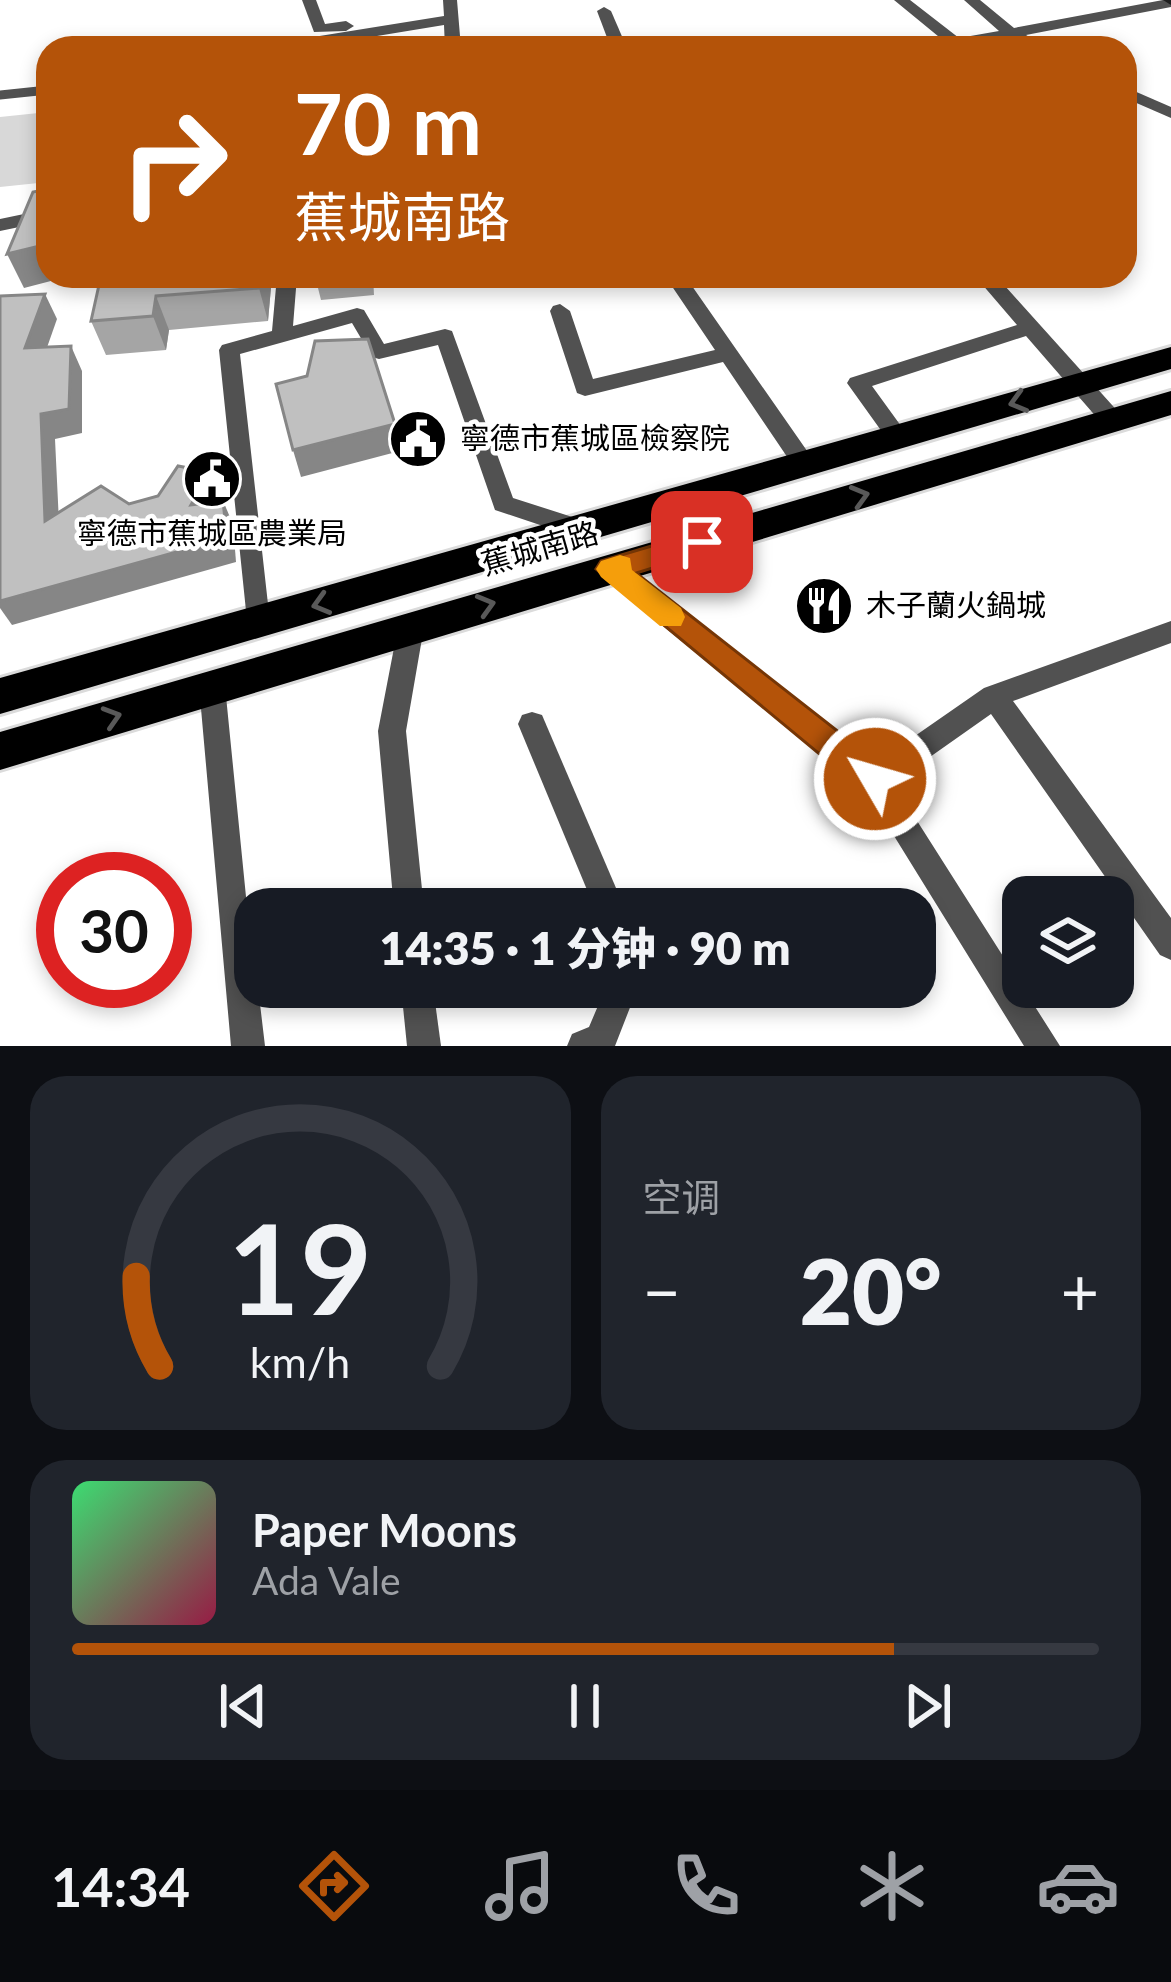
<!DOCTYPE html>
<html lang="zh">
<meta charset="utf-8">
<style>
:root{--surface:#171b24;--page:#20242c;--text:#f1f3f6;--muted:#9ea1a6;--line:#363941;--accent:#b45309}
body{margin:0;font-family:Lato,"Noto Sans SC",sans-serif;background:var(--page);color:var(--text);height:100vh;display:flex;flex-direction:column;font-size:45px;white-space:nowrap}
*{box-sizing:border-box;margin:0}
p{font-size:39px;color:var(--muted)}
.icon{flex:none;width:66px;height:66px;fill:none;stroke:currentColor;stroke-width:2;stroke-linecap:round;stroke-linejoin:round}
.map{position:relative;height:1046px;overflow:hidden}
.panel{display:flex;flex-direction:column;gap:30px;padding:30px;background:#0d0f14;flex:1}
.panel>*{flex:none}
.hud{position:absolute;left:36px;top:36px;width:1101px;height:252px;border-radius:36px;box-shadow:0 6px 18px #0003;background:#b45309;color:#fff;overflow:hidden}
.fabs{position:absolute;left:1002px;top:876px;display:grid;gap:24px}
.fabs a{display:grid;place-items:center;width:132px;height:132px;border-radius:24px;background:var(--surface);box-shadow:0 6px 18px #0003;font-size:60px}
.speed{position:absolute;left:36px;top:852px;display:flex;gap:24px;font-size:60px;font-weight:700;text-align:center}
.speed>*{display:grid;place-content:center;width:156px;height:156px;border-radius:50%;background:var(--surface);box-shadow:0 6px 18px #0003;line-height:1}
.speed .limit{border:18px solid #d22;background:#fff;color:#111}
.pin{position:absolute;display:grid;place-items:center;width:102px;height:102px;color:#fff;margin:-51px;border-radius:24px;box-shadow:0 6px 18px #0006}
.me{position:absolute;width:132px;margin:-66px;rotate:308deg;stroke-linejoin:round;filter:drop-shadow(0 0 9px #0008)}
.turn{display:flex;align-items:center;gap:42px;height:252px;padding:0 60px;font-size:54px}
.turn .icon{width:156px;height:156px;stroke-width:2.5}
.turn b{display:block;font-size:84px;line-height:102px}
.big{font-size:90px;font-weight:800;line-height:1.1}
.panel .tile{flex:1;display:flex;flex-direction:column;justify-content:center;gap:18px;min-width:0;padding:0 42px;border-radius:36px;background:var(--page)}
.panel .dial{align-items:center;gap:0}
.dial svg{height:312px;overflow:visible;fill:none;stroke:var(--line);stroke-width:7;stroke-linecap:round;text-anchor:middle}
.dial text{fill:var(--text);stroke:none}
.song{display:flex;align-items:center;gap:36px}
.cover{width:144px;height:144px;border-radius:18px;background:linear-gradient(135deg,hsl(140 70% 55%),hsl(340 70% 35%))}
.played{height:12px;border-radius:6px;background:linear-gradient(90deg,var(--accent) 80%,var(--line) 80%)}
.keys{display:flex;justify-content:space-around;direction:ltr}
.heat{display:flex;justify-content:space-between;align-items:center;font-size:66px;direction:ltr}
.panel .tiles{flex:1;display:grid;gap:30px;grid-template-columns:1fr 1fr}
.tile:last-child{grid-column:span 2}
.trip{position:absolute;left:234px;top:888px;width:702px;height:120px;border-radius:36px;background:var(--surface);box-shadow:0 6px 18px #0003;font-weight:800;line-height:120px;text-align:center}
.menu{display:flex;height:192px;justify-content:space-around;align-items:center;background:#090b0e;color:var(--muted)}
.menu .icon{width:84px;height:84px}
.menu .selected{color:var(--accent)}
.menu b{font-size:54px;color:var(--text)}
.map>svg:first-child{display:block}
.green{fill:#d8d8d8}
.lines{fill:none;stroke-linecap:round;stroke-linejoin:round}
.highway-casing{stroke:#dbdbdb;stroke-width:6}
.lane{stroke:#515151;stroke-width:9}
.street{fill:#515151;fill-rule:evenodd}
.secondary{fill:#1e1e1e;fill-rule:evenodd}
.highway{fill:#000;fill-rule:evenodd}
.wall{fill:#a5a5a5}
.shaded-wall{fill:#868686}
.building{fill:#c0c0c0;stroke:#868686;stroke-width:3}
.oneway{stroke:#595959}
.route{fill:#b45309;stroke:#753606;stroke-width:3}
.slow{fill:#f59e0b}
.labels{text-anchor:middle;stroke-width:9;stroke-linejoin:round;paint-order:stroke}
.poi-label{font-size:30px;fill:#000;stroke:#fff;text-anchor:start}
.street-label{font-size:30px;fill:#000;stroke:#fff}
</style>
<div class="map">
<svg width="1171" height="1046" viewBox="0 0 1171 1046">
<rect width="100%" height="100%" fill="#fff"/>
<path class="green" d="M48 112V182L0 187V117Z"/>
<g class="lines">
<defs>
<g id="highway">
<path d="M1171 347V369L0 714V678Z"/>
<path d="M1171 391V415L0 770V732Z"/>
</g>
</defs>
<use href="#highway" class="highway-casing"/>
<path class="lane" d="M0 95 48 90"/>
<g class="street">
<path d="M302 0H316L325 24 346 21 354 26 346 31 314 32Z"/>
<path d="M443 0H457L461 48H445L444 25 304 48H268L276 43 444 16Z"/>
<path d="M894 0H910L959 38 999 31 964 0H980L1014 28 1163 0H1171V7L1026 35 1048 48H1028L1009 38 957 48H924L944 41Z"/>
<path d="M604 7 611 11 627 48H611L597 11Z"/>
<path d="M1125 87 1171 107V118L1125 98Z"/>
<path d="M48 209V221L0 231V219Z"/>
<path d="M277 276H297L293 326 357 308 364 310 384 344 445 329 452 331 513 498 588 522 591 529 588 536 579 538 495 510 438 345 379 359 372 357 352 323 240 354 270 622 266 630 257 633 248 630 219 350 222 345 272 331Z"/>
<path d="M665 276H685L812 458 815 464 812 470H796L723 362 585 396 577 393 550 311 553 306 560 304 570 311 593 379 715 350Z"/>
<path d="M975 276H996L1121 415 1124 421 1121 427H1105L1026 336 872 386 909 437 906 443H890L847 383 850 378 1017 325Z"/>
<path d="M610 559 619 562 876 763 984 688 1171 621V643L1013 701 1171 918V960L1160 955 991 714 893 783 1060 1046H1024L865 789 601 576 598 569 601 562Z"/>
<path d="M411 616 420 619 424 627 406 731 424 909H394L378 731 398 627 402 619Z"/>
<path d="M212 674 222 678 225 686 255 987H258L265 1046H231L199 686 202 678Z"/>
<path d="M532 712 542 715 625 909H595L518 724 522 715Z"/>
<path d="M401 987H433L441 1046H407Z"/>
<path d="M606 987H638L615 1046H567L572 1034 589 1027Z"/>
</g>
<path class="secondary" d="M1163 0H1171V5Z"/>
<use href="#highway" class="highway"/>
</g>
<g class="wall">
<path d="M101 276H272L268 321 169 330 166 350 106 355 91 321Z"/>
<path d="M315 276H373L374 295 321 300Z"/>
</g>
<g class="shaded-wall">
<path d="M48 244V276H70L24 288 7 254Z"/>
<path d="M259 276H272L268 321 259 288Z"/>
<path d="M45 294 57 319 38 373 25 348Z"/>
<path d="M156 296 169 330 166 350 153 316Z"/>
<path d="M71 346 82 371V433L55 439 60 544 45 521 41 414Z"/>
<path d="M395 424 400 451 301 477 293 450Z"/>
<path d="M210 472 219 496 201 529 191 505Z"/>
<path d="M223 501 233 524 236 562 12 625 0 608V601Z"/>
</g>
<g class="building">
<path d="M895 42 901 48H861Z"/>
<path d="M48 189V244L7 254 33 192Z"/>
<path d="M101 276H259V288L156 296 153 316 91 321Z"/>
<path d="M45 294 25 348 71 346 69 409 41 414 45 521 101 486 129 504 158 496 178 466 210 472 191 505 223 501 227 538 0 601V296Z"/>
<path d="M368 339 395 424 293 450 276 384 307 376 315 341Z"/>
</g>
<defs><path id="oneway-chevron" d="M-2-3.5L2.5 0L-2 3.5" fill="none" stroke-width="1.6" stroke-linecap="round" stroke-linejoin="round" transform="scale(3)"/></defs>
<g class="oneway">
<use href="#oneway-chevron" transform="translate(1018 402) rotate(164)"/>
<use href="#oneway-chevron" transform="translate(860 496) rotate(-16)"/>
<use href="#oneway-chevron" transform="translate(321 604) rotate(164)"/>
<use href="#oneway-chevron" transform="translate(486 605) rotate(-16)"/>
<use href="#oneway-chevron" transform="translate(112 717) rotate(-17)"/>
</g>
<path class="route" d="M702 531 716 542 711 550 636 573 886 769 891 779 886 790 875 794 863 790 596 569 601 561Z"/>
<path class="slow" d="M620 555 630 558 632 570 681 608 685 617 681 626H660L601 577 596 569 601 561Z"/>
<defs>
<symbol id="civic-disc" viewBox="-11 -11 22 22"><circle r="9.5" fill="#000" stroke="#fff"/><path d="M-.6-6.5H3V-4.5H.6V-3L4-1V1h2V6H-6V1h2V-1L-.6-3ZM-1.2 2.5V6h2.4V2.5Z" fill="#fff"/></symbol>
<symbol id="restaurant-disc" viewBox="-11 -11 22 22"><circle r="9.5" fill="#000" stroke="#fff"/><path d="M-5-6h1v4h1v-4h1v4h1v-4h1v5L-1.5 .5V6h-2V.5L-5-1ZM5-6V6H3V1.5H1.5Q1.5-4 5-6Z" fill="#fff"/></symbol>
</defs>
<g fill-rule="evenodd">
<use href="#civic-disc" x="385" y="406" width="66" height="66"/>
<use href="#civic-disc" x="179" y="446" width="66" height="66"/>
<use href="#restaurant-disc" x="791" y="573" width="66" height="66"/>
</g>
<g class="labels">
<g class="poi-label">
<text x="460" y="449">寧德市蕉城區檢察院</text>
<text x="212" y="544" text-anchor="middle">寧德市蕉城區農業局</text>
<text x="866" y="616">木子蘭火鍋城</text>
</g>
<g class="street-label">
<text transform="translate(540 549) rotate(-16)" y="10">蕉城南路</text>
</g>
</g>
</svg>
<div class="fabs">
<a><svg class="icon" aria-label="layers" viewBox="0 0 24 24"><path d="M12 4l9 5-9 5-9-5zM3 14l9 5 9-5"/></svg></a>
</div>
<div class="speed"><div class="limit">30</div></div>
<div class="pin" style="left:702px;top:542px;background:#d93025"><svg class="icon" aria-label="arrive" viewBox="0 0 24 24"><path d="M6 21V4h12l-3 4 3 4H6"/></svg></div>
<svg class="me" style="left:875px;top:779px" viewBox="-20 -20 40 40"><circle r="17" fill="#b45309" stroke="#fff" stroke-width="3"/><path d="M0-11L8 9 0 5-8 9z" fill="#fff"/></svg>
<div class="trip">14:35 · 1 分钟 · 90 m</div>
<div class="hud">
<div class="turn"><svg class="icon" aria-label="right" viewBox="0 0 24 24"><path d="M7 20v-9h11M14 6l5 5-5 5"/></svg><div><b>70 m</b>蕉城南路</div></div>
</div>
</div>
<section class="panel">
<div class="tiles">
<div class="tile dial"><svg viewBox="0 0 100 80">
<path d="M14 69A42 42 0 1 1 86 69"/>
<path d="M14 69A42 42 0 0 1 8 46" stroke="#b45309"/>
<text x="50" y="56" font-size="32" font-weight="700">19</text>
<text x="50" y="72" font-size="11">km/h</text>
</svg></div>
<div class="tile"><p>空调</p>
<div class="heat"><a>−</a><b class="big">20°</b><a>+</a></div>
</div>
<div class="tile">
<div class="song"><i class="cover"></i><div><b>Paper Moons</b><p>Ada Vale</p></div></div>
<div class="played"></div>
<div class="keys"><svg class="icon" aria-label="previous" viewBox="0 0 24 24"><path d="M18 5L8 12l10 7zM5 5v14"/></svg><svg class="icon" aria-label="pause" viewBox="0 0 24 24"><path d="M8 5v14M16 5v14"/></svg><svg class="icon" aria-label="next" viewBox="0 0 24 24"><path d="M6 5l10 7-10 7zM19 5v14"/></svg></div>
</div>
</div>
</section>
<nav class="menu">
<b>14:34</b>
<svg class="icon selected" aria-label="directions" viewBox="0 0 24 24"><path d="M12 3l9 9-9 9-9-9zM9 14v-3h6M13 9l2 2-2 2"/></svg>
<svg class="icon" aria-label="music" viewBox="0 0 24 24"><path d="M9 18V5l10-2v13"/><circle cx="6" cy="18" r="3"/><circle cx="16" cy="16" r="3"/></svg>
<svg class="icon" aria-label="phone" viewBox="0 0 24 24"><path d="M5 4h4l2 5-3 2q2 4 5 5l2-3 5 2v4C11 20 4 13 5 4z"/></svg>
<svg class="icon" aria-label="climate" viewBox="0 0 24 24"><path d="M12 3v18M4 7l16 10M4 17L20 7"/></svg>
<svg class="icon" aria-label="car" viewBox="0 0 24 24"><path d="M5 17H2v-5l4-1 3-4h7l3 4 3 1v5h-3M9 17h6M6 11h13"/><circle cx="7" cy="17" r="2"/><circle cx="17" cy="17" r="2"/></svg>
</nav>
